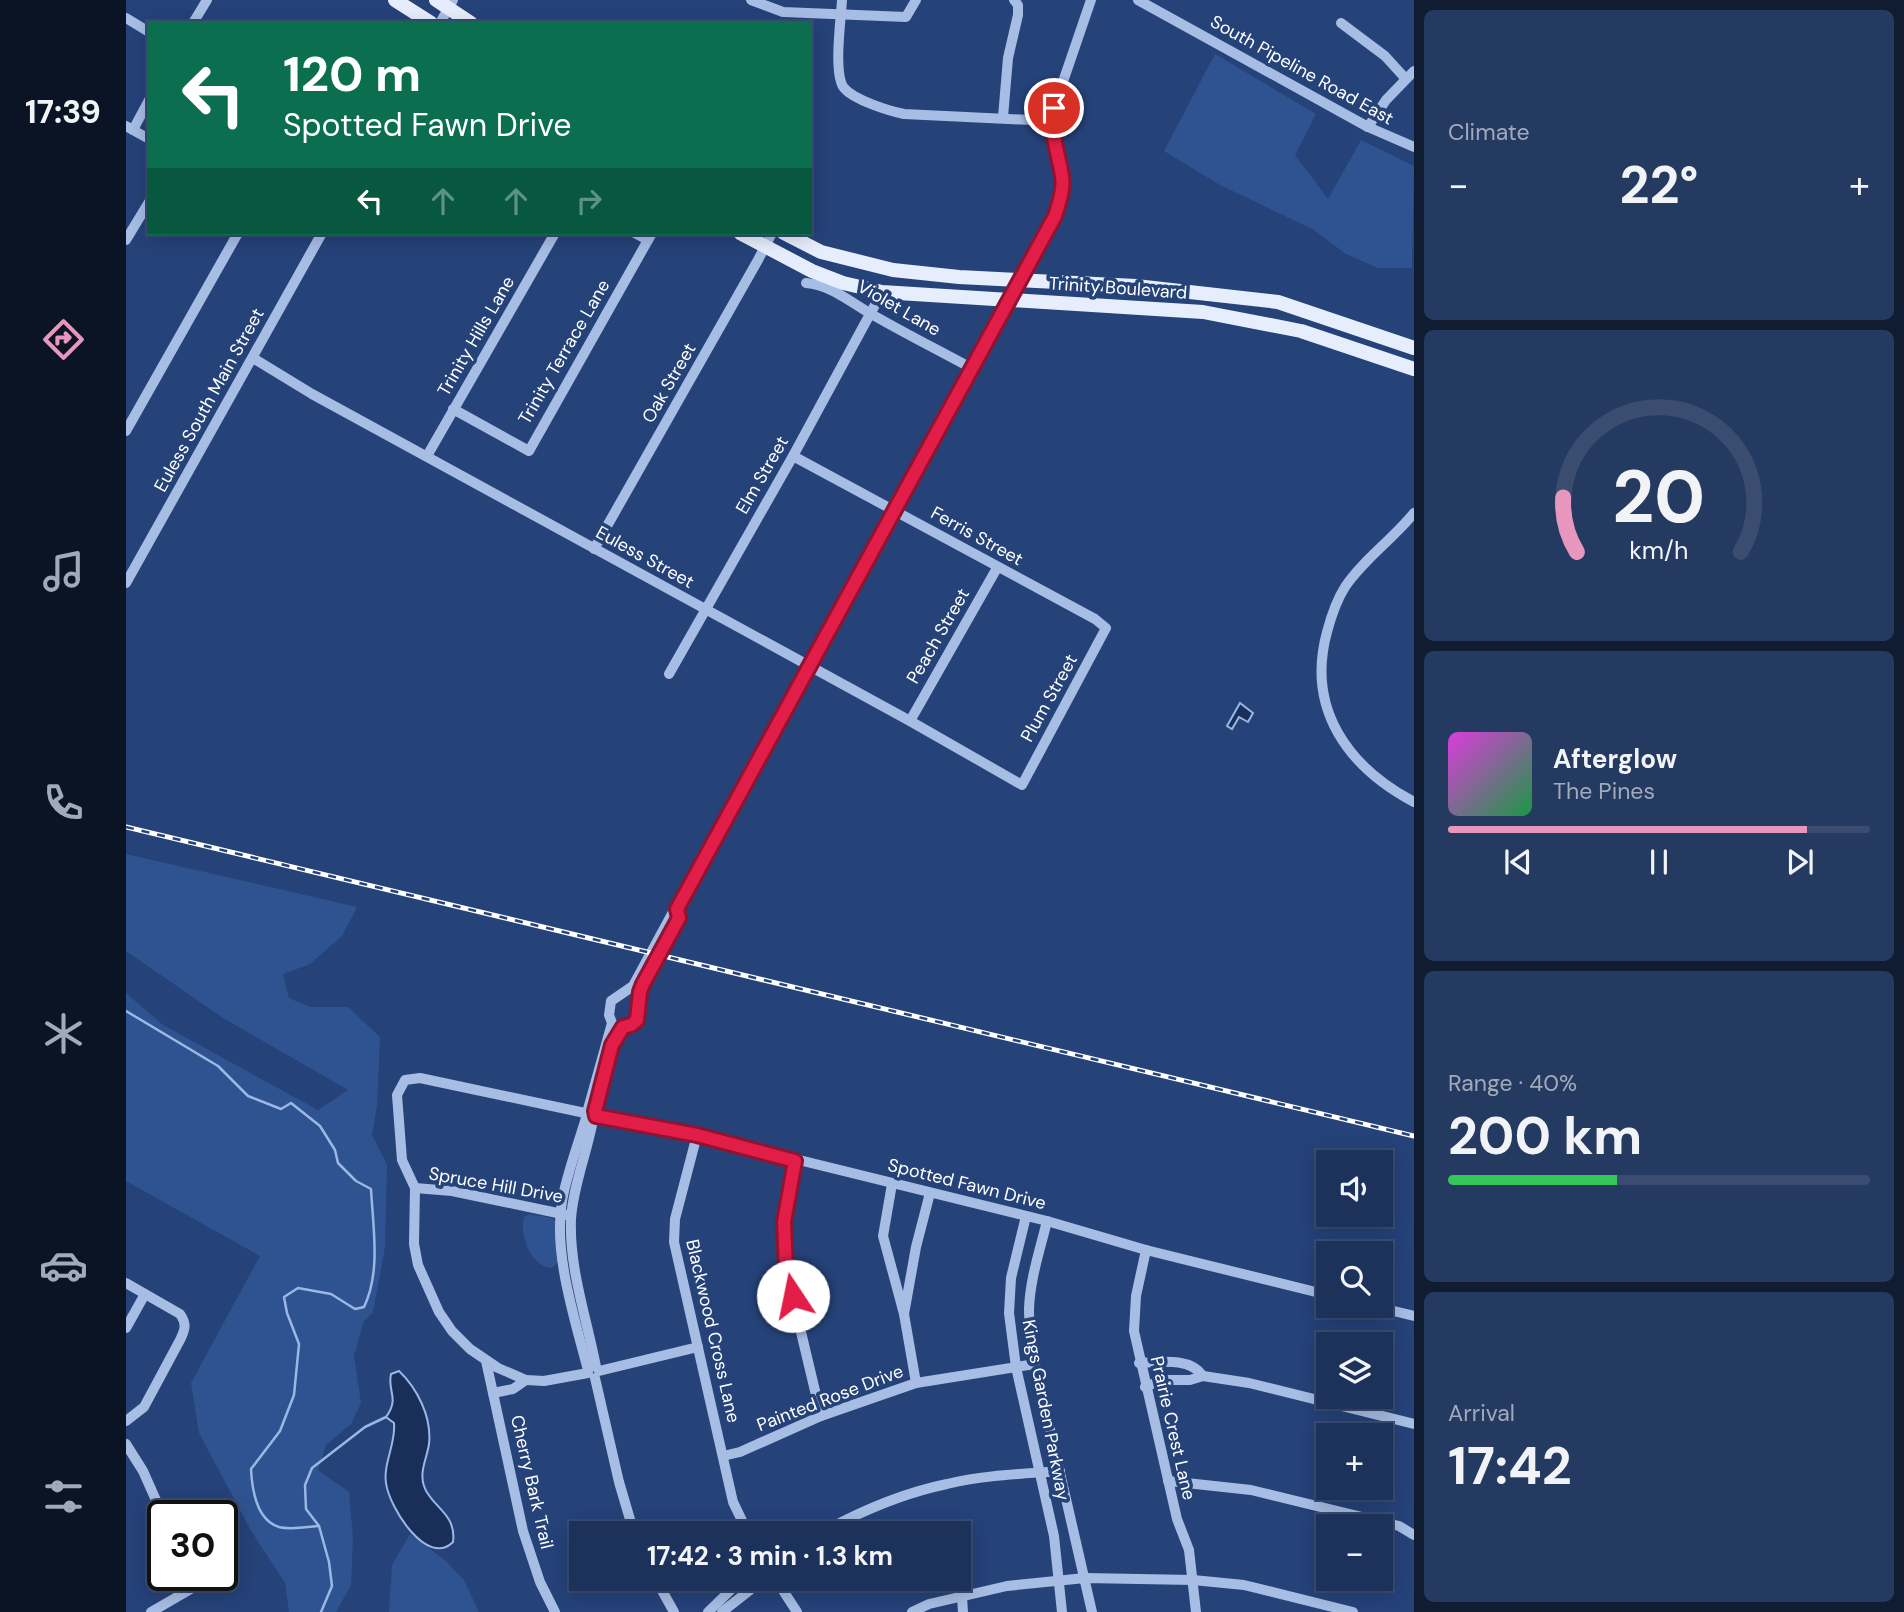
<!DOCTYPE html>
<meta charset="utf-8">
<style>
:root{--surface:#1c325b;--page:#253a61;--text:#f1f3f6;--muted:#a0aabb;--line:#3a4d71;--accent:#e797bd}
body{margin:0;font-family:"DM Sans",sans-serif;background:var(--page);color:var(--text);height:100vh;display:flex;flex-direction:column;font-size:26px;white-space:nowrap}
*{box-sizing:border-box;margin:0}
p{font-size:23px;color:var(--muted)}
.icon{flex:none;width:38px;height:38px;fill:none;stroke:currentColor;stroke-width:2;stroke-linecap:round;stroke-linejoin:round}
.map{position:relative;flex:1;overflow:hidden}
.details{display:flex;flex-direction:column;gap:10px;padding:10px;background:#0f1c32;width:490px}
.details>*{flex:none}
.banner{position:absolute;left:21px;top:21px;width:665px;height:214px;border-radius:0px;box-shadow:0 4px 18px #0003,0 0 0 2px var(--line);background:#0b6e4f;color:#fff;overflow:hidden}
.fabs{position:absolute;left:1190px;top:1150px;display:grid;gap:14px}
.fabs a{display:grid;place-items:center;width:77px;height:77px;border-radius:0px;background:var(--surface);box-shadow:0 4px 18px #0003,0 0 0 2px var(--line);font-size:35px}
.speed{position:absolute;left:21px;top:1500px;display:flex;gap:14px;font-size:35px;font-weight:700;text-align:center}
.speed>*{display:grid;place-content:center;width:91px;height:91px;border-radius:50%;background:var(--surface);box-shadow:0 4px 18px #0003,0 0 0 2px var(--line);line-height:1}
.speed .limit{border:4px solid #111;border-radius:10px;background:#fff;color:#111}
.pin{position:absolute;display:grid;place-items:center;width:60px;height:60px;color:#fff;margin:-30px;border:4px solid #fff;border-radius:50%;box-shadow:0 2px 7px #0007}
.me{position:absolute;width:77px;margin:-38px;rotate:349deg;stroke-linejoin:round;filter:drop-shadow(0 0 5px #0008)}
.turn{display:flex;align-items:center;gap:24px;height:147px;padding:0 21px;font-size:32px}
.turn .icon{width:91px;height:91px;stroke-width:2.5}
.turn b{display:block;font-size:49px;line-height:60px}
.lanes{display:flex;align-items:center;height:66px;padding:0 21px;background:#0003;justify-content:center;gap:35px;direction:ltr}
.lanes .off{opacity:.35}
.big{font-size:52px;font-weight:700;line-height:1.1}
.details .tile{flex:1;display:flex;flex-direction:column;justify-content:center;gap:10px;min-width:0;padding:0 24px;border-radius:10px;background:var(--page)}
.details .dial{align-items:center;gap:0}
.dial svg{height:182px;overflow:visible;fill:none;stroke:var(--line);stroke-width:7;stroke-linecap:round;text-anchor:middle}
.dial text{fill:var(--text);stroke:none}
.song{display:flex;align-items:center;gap:21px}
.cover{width:84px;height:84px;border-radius:10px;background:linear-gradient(135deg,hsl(300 70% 55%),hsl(140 70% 35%))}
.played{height:7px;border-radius:4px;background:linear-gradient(90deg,var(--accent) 85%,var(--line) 85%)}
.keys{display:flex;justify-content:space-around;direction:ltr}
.heat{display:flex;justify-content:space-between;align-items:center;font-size:38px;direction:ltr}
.charge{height:10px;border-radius:5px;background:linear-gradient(90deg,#34c759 40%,var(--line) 0)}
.trip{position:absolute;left:443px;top:1521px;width:402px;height:70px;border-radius:0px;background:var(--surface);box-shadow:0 4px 18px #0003,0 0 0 2px var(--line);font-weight:700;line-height:70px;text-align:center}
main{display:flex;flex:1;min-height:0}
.tab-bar{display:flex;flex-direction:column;width:126px;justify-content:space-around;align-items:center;background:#0b1424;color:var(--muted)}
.tab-bar .icon{width:49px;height:49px}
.tab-bar .selected{color:var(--accent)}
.tab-bar b{font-size:32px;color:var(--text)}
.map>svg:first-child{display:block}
.green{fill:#2f5390}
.water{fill:#192f59;stroke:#9bb7e4;stroke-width:2}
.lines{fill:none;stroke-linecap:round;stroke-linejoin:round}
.stream{stroke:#9bb7e4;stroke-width:2.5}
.minor{stroke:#a7bde4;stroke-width:10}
.major{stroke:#e6edfc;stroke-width:14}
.rail-casing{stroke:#fff;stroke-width:5}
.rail{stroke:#254279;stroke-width:2.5;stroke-dasharray:8;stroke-linecap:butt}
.route-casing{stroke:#92132f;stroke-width:18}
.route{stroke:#e11d48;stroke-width:12}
.labels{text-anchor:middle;stroke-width:7;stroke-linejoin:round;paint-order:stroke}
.street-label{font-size:18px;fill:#fff;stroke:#254279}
</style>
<main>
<nav class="tab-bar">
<b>17:39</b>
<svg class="icon selected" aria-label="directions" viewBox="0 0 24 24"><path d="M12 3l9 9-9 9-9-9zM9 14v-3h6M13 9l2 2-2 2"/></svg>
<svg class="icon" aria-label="music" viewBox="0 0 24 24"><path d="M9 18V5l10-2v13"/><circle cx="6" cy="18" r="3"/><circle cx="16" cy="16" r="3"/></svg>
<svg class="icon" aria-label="phone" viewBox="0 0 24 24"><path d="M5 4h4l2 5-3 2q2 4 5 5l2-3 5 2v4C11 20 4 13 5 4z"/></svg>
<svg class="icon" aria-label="climate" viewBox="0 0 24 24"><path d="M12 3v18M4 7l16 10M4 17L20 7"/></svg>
<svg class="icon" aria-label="car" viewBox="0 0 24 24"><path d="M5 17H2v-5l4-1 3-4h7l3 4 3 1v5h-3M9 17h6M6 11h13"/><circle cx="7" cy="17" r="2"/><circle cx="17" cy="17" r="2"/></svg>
<svg class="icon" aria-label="filters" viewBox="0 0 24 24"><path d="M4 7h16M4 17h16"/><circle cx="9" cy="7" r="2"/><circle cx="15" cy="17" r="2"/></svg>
</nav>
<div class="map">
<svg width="1288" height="1612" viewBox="0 0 1288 1612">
<rect width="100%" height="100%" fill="#254279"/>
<g class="green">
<path d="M1089 54 1190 114 1169 155 1202 199 1235 140 1288 166 1286 268H1252L1220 254 1186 229 1094 185 1038 151Z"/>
<path d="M0 854 231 907 216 936 184 964 157 974 163 998 184 1007H222L254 1037 251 1106 246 1135 261 1165 259 1247 247 1312 238 1321 228 1356 235 1403 225 1424 200 1445 192 1470 223 1492 227 1538 225 1585 210 1612H163L159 1583 124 1529 73 1433 65 1383 134 1256 0 1181V993L37 1025 192 1110 222 1090 97 1018 0 951Z"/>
<path d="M403 1214 426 1218 430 1222 432 1262 426 1268C405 1267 393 1235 398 1217Z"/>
<path d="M284 1534 320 1561 338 1580 353 1612H263L266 1565Z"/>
</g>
<g class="water">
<path d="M1114 703 1127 713 1122 722 1113 717 1106 729 1101 726Z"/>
<path d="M273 1371C291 1388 306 1417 303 1444 301 1458 293 1472 298 1486 304 1506 331 1513 327 1542 301 1568 263 1507 260 1483 257 1463 270 1444 268 1423L260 1417C274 1398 261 1391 265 1374Z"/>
</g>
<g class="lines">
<g class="stream">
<path d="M0 1011 92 1066 122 1096 155 1109 165 1103 194 1126 209 1150 212 1163 230 1181 245 1189C247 1227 255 1272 238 1307L229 1309 205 1294 172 1288 158 1297 161 1313 173 1344 168 1395 154 1431 125 1469C126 1489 130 1520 153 1527 164 1530 181 1527 193 1526"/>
<path d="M195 1612 206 1586 203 1562 193 1526 180 1509 179 1485 186 1468 239 1427 260 1417"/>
</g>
<g class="minor">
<path d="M625 0 657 12 780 17 790 0"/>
<path d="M716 0C715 19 707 74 718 88 728 100 763 111 778 114L926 121"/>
<path d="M1012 0 1242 127 1288 147"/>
<path d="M0 18 23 32"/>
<path d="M67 23 81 0"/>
<path d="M314 23 327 0"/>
<path d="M1215 23 1259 56 1279 78"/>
<path d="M877 117 882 58 892 15V5L888 0"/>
<path d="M0 126 23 139"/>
<path d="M1242 127 1260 100 1288 71"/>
<path d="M7 130 23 100"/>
<path d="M509 233 522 240"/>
<path d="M0 240 23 202"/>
<path d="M680 283C706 285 725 303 747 315 780 334 814 351 847 369"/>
<path d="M127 358 186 394 784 721 896 785 980 628 969 619 667 456"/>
<path d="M327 409 403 451 526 233"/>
<path d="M0 431 112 233"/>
<path d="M301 456 429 233"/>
<path d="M1288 513C1267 539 1237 560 1219 587 1210 601 1205 617 1201 632 1180 709 1222 767 1288 802"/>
<path d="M468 549 632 260 646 233"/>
<path d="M0 583 196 233"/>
<path d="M543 674 667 456 756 292"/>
<path d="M784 721 871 568"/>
<path d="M484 1051 497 1027 505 1025 511 1020 514 992 517 984 553 918 551 909"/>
<path d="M462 1109 486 1023 483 1015 485 1001 507 986 546 914 551 909 929 216 936 189V178L926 133 928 108 965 0"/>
<path d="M459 1113 294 1078 279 1080 271 1095 276 1160 289 1188 288 1244 292 1265 313 1312 326 1331 344 1349 372 1368 400 1380 418 1381 462 1373"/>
<path d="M470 1116 571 1135 921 1221 1020 1250 1202 1295"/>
<path d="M460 1118C452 1145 441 1173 436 1201 427 1253 449 1320 462 1370"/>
<path d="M467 1120C461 1153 447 1186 445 1219 443 1269 461 1319 470 1367"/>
<path d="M571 1135 549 1219 548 1242 607 1502 622 1533"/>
<path d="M669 1161 658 1222 660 1269 695 1416"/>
<path d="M766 1184 757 1236 778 1314 790 1247 804 1193"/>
<path d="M289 1188 326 1191 441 1215"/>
<path d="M900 1216 885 1278 883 1313 890 1367 928 1536 936 1612"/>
<path d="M921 1221C914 1250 904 1279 903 1309 903 1327 906 1346 909 1364L966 1612"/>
<path d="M1020 1250 1010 1296 1008 1331 1051 1519 1063 1550 1070 1612"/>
<path d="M0 1283 54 1314C61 1324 59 1330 54 1340L18 1407 0 1421"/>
<path d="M1247 1306 1288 1316"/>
<path d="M778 1314 790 1383"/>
<path d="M0 1328 19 1294"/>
<path d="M360 1361 397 1531 414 1582 429 1612"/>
<path d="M1013 1363C1034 1362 1064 1357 1077 1376"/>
<path d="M473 1371 572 1347"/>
<path d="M469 1378 493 1482 508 1533"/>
<path d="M1019 1387 1036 1380H1064L1077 1376 1123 1383 1288 1424"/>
<path d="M367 1393 387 1389 400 1380"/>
<path d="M0 1444 17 1471 37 1516"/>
<path d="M597 1456 614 1452 695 1416 790 1383 909 1364"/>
<path d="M1042 1481 1125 1490 1273 1526 1288 1535"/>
<path d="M695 1533C735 1511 777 1493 821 1484 858 1475 896 1474 934 1471"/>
<path d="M529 1578 548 1612"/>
<path d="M649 1578 671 1612"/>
<path d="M836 1597 837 1612"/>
<path d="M25 1612 70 1586 65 1575"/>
<path d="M582 1612 614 1581 622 1578"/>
<path d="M596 1612 624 1590 630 1578"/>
<path d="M786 1612 803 1604 881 1586 959 1578 1067 1580 1118 1585 1227 1612"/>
</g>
<g class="major">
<path d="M269 0 305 23"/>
<path d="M310 0 345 23"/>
<path d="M614 233 686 271 717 283 756 292 1077 312 1175 331 1288 369"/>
<path d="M658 233 695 252 767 270 833 277 1010 286 1152 302 1288 348"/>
</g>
<defs>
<path id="rail" d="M0 827 1288 1136"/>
</defs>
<use href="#rail" class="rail-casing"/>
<use href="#rail" class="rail"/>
</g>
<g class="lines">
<defs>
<path id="route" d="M667 1296 660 1269 658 1222 669 1161 571 1135 470 1116 469 1111 486 1045 497 1027 505 1025 511 1020 514 992 517 984 553 918 551 909 929 216C933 203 938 190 936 176 932 152 924 133 928 108"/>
</defs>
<use href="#route" class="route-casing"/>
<use href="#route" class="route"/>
</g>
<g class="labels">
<g class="street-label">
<text transform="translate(1176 70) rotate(29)" y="6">South Pipeline Road East</text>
<text transform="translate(992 288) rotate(4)" y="6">Trinity Boulevard</text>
<text transform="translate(773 308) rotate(30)" y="6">Violet Lane</text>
<text transform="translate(350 336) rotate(-60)" y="6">Trinity Hills Lane</text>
<text transform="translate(438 352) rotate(-60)" y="6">Trinity Terrace Lane</text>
<text transform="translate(543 383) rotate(-60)" y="6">Oak Street</text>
<text transform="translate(83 400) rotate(-61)" y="6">Euless South Main Street</text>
<text transform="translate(636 475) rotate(-60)" y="6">Elm Street</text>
<text transform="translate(851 536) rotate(29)" y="6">Ferris Street</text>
<text transform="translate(519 557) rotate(29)" y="6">Euless Street</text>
<text transform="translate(812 636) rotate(-60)" y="6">Peach Street</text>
<text transform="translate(923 698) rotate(-61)" y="6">Plum Street</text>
<text transform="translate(841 1184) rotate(14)" y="6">Spotted Fawn Drive</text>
<text transform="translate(370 1185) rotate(10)" y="6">Spruce Hill Drive</text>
<text transform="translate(587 1331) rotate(77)" y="6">Blackwood Cross Lane</text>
<text transform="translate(704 1398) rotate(-21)" y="6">Painted Rose Drive</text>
<text transform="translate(920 1410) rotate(79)" y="6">Kings Garden Parkway</text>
<text transform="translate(1047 1428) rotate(77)" y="6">Prairie Crest Lane</text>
<text transform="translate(406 1482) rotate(77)" y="6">Cherry Bark Trail</text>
</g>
</g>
</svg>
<div class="fabs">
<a><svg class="icon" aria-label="sound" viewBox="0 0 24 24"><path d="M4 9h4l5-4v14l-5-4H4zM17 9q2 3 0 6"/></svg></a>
<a><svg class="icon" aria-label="search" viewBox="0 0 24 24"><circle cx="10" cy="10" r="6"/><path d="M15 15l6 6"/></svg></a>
<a><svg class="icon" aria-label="layers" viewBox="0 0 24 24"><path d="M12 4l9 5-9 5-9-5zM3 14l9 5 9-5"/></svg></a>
<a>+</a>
<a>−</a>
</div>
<div class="speed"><div class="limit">30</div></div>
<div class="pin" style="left:928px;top:108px;background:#d93025"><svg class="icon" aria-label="arrive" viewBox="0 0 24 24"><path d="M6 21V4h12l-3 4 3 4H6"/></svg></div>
<svg class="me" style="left:667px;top:1296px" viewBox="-20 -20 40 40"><circle r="19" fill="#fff"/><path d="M0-13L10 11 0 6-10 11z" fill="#e11d48"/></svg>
<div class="trip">17:42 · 3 min · 1.3 km</div>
<div class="banner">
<div class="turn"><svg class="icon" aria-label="left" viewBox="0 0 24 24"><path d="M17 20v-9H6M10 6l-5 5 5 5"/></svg><div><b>120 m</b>Spotted Fawn Drive</div></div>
<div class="lanes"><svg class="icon" aria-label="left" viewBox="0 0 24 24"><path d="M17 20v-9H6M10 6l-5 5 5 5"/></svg><svg class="icon off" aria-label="ahead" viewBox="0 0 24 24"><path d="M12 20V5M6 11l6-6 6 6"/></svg><svg class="icon off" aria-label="ahead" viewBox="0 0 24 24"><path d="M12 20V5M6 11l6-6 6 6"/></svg><svg class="icon off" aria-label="right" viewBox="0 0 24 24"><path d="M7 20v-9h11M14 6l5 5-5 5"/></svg></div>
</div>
</div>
<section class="details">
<div class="tile"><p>Climate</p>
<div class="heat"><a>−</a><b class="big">22°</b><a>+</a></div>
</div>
<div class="tile dial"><svg viewBox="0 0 100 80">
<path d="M14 69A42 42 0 1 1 86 69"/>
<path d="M14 69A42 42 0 0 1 8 45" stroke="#e797bd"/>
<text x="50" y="56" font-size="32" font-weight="700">20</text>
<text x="50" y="72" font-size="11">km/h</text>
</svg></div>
<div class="tile">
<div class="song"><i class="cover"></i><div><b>Afterglow</b><p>The Pines</p></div></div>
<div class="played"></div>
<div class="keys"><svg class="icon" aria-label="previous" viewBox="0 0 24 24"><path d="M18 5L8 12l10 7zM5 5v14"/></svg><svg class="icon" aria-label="pause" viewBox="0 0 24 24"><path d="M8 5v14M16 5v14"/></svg><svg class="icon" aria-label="next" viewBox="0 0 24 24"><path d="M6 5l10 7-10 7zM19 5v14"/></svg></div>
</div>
<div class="tile"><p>Range · 40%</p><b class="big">200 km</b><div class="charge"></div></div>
<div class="tile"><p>Arrival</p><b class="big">17:42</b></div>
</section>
</main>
